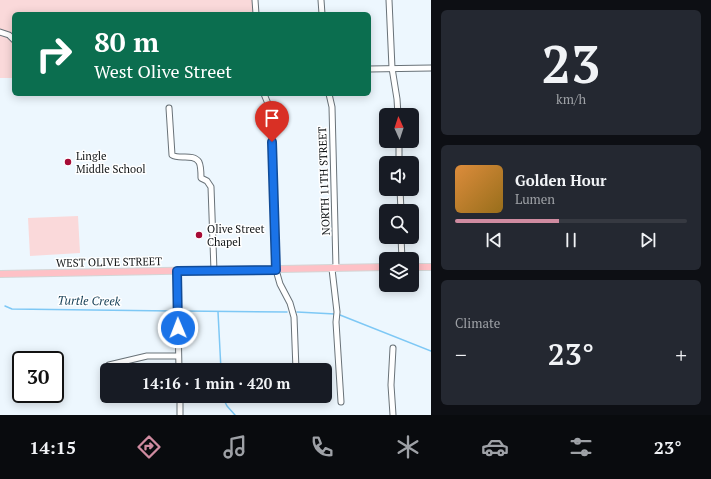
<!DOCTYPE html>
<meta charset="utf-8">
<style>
:root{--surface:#171b24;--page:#242831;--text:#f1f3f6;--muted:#9ea1a6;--line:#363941;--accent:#cf8ba0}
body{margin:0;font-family:"PT Serif",serif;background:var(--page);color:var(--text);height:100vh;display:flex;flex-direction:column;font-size:15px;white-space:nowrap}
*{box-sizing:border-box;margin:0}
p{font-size:13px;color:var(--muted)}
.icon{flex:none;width:22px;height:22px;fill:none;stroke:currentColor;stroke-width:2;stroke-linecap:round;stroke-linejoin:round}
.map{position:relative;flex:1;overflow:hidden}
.sheet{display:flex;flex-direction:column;gap:10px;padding:10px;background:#0d0f14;width:280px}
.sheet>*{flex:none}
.hud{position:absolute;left:12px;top:12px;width:359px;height:84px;border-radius:6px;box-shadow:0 2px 10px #0003;background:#0b6e4f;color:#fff;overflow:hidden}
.needle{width:26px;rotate:357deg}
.controls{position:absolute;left:379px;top:108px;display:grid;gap:8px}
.controls a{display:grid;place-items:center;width:40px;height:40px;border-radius:6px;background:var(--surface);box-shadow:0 2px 10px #0003;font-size:20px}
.speed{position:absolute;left:12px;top:351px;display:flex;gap:8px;font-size:20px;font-weight:700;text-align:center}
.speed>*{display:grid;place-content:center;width:52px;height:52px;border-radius:50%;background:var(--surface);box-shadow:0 2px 10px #0003;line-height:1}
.speed .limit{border:2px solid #111;border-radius:6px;background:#fff;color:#111}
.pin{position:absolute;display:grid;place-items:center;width:34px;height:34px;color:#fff;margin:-41px -17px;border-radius:50% 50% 50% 0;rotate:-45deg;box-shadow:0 0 4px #0007}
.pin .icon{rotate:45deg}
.me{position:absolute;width:44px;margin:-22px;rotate:359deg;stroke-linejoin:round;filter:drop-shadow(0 0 3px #0008)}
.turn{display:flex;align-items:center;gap:14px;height:84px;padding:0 16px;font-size:18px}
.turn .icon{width:52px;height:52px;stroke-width:2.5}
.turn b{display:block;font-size:28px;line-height:34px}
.big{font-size:30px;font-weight:700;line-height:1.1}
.sheet .tile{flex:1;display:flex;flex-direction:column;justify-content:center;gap:6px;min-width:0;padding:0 14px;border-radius:6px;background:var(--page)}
.sheet .dial{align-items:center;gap:0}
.dial b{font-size:52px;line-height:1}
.song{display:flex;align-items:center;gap:12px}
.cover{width:48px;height:48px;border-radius:6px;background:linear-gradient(135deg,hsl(30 70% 55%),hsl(40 70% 35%))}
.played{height:4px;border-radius:2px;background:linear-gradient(90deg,var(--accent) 45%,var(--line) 45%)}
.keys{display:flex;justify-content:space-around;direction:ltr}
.heat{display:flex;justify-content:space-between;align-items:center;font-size:22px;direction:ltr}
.trip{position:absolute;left:100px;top:363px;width:232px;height:40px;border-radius:6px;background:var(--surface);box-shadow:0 2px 10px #0003;font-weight:700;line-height:40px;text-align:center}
.dock{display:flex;height:64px;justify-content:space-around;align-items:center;background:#090b0e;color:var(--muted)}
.dock .icon{width:28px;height:28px}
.dock .active{color:var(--accent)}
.dock b{font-size:18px;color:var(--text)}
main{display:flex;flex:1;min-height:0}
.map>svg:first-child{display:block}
.green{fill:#fad9da}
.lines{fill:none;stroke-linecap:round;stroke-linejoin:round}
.stream{stroke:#7ec8f5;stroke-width:1.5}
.minor-casing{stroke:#697278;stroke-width:7}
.major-casing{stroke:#d4d5d5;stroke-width:8}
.minor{stroke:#fff;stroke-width:5}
.major{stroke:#fec1c6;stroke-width:6}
.route-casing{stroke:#114b97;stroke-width:10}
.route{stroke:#1a73e8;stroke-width:7}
.poi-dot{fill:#a60b36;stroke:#fff;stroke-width:1.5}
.labels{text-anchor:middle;stroke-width:3;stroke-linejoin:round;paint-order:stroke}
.poi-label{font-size:11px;fill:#101416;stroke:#fff;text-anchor:start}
.street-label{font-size:11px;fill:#101416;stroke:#fff}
.water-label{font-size:12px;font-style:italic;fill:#133d54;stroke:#fff}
</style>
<main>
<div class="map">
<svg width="431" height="415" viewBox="0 0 431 415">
<rect width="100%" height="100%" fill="#edf7fe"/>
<g class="green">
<path d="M0 0H255L256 14H14V78H0Z"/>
<path d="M78 216 80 253 30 256 28 218Z"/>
</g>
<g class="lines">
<g class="stream">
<path d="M5 306 12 309 173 311"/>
<path d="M182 311 287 312"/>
<path d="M218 312 221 370"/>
<path d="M297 312 335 314"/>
<path d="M340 315 431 351"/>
<path d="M222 396 227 406 235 415"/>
</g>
<defs>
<g id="minor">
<path d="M255 0 256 14"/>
<path d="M321 0 322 14"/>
<path d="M389 0 392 68 397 99 398 115"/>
<path d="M0 32 9 35 14 40"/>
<path d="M369 69 431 68"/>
<path d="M264 94 271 111 276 270 280 284 290 303 294 317 296 370"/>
<path d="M329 94 332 107 336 268"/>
<path d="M169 108 172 155C179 160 193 153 199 162 201 166 201 174 201 178L207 181 211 187 214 271"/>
<path d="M399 141V163"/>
<path d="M400 189 401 211"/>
<path d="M401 237 402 259"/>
<path d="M332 269 337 312 336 322 341 402"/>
<path d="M177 271 179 370"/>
<path d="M393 348 391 385 393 415"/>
<path d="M109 365 147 356H178"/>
<path d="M180 396V415"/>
</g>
<g id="major">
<path d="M412 267H431"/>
<path d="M0 274 386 267"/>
</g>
</defs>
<use href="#minor" class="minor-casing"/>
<use href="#major" class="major-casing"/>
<use href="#minor" class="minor"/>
<use href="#major" class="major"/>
</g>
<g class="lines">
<defs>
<path id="route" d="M178 328 177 271 276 270 272 142"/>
</defs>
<use href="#route" class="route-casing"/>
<use href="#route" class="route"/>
</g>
<g class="poi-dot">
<circle cx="68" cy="162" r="4"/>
<circle cx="199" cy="235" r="4"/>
</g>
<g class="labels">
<g class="poi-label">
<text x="76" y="160">Lingle<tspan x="76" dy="13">Middle School</tspan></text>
<text x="207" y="233">Olive Street<tspan x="207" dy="13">Chapel</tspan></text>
</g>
<g class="street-label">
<text transform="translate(324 181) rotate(-92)" y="4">NORTH 11TH STREET</text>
<text transform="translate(109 262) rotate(-1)" y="4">WEST OLIVE STREET</text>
</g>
<g class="water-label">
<text transform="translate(89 301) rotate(1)" y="4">Turtle Creek</text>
</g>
</g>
</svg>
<div class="controls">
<a><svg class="needle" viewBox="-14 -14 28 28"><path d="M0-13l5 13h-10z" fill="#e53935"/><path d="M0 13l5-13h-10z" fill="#9ea1a6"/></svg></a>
<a><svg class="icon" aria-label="sound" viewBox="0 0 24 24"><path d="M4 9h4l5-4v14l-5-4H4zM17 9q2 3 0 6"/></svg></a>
<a><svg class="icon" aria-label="search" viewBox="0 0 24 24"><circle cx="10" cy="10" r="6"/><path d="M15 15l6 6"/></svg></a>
<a><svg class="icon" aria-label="layers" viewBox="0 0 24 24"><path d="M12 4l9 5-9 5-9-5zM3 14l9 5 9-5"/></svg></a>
</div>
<div class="speed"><div class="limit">30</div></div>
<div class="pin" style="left:272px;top:142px;background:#d93025"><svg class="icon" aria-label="arrive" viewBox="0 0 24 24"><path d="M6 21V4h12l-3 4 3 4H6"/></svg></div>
<svg class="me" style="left:178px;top:328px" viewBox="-20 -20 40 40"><circle r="17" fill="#1a73e8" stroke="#fff" stroke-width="3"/><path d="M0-11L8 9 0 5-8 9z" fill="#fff"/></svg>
<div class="trip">14:16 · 1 min · 420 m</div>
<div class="hud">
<div class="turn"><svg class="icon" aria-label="right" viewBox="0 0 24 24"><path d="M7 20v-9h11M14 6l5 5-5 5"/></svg><div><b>80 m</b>West Olive Street</div></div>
</div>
</div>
<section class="sheet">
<div class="tile dial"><b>23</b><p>km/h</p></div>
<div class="tile">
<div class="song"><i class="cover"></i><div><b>Golden Hour</b><p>Lumen</p></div></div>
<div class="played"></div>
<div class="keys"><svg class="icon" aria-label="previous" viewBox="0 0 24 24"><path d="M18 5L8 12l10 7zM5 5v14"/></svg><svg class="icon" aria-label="pause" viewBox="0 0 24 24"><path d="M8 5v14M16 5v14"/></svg><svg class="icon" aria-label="next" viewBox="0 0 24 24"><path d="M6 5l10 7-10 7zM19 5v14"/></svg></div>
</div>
<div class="tile"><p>Climate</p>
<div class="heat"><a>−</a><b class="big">23°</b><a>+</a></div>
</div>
</section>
</main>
<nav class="dock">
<b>14:15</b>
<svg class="icon active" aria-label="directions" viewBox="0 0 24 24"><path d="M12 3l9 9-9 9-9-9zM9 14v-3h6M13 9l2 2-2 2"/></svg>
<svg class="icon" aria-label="music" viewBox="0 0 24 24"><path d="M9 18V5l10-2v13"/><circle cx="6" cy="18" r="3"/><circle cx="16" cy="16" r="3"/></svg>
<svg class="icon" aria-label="phone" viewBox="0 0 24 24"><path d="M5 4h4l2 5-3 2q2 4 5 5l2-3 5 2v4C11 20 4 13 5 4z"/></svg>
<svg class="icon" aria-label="climate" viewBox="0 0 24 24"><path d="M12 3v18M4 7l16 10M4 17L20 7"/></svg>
<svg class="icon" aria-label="car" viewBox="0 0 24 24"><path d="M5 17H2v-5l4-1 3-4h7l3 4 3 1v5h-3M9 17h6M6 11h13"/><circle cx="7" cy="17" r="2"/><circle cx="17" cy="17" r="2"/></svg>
<svg class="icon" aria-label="filters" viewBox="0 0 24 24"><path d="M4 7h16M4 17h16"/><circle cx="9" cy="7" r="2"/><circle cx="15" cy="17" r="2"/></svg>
<b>23°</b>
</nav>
